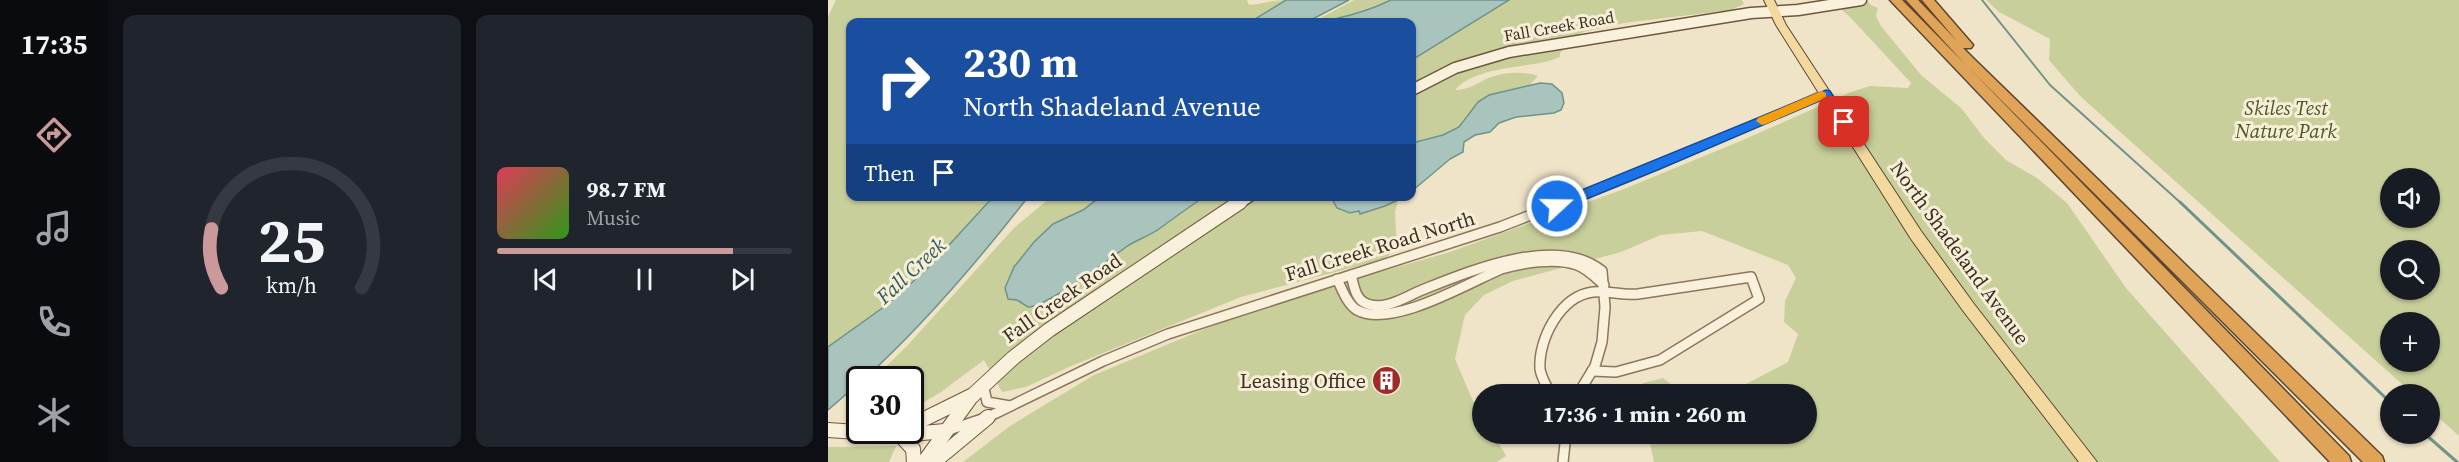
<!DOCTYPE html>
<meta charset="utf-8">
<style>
:root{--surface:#171b24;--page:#20242c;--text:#f1f3f6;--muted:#9ea1a6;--line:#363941;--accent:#cc999b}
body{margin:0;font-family:"Source Serif 4",serif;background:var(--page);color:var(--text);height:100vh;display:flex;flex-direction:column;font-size:22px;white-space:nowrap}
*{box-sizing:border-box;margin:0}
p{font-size:20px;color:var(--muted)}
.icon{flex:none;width:33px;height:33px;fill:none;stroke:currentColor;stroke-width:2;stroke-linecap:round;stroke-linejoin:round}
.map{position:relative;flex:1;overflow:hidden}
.details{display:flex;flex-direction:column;gap:15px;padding:15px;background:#0d0f14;width:720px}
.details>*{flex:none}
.banner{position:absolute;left:18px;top:18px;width:570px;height:183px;border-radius:12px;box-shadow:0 2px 4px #0004;background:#1a4fa0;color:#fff;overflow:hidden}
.fabs{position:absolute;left:1552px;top:168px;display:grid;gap:12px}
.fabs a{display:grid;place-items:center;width:60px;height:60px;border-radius:50%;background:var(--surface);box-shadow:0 2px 4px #0004;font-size:30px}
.speed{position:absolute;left:18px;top:366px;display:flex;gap:12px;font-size:30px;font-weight:700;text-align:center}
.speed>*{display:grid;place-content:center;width:78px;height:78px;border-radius:50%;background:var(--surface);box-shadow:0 2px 4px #0004;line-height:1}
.speed .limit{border:3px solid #111;border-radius:9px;background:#fff;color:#111}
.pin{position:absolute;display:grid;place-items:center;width:51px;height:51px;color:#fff;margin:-26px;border-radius:12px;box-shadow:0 3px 9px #0006}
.me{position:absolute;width:66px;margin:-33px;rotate:69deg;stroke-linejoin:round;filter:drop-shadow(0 0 4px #0008)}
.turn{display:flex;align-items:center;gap:21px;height:126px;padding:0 18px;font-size:27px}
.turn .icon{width:78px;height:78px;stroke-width:2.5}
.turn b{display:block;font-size:42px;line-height:51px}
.then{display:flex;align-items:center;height:57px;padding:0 18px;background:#0003;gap:12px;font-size:22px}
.details .card{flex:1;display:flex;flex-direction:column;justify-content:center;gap:9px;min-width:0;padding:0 21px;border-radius:12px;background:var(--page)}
.details .dial{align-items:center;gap:0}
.dial svg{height:156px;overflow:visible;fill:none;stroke:var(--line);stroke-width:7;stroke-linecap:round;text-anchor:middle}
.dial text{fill:var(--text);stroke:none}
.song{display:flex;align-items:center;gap:18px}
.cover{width:72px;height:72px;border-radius:9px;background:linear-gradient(135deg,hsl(350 70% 55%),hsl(110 70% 35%))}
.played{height:6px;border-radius:3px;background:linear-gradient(90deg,var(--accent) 80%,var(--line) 80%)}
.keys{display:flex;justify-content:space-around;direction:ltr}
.details .tiles{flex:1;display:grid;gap:15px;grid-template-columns:repeat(2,1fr)}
.trip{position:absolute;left:644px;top:384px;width:345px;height:60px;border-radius:30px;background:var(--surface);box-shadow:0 2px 4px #0004;font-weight:700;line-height:60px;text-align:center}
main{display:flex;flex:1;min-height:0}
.tabs{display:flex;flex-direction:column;width:108px;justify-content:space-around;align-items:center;background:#090b0e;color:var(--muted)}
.tabs .icon{width:42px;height:42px}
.tabs .on{color:var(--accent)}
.tabs b{font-size:27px;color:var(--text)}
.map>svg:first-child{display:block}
.green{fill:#c9cf9b;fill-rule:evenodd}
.water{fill:#a9c4bc;stroke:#6f938a;stroke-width:1.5}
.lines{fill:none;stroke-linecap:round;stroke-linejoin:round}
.stream-far1{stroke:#6f938a;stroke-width:2}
.stream{stroke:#6f938a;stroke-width:3}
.street-far1-casing{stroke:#8d765c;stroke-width:9}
.street-casing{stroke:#8d765c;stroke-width:12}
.secondary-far1-casing{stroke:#6f573f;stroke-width:13}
.secondary-casing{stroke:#6f573f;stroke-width:16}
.primary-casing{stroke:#5b4430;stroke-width:2}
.highway-casing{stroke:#5b4430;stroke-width:3}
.street-far1{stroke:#faf1dc;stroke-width:7}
.street{stroke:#faf1dc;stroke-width:9}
.secondary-far1{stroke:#faf1dc;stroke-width:10}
.secondary{stroke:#faf1dc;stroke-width:14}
.primary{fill:#f3d9a0;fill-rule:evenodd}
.highway{fill:#e0a458;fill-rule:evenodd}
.route{fill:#1a73e8;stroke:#114b97;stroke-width:1.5}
.slow{fill:#f59e0b}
.labels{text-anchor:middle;stroke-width:6;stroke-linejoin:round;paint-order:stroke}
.far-street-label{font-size:16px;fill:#3d2e20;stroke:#f7eed8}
.park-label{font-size:20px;font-style:italic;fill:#4d5a26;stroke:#f7eed8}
.street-label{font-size:20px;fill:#3d2e20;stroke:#f7eed8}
.poi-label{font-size:20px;fill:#3d2e20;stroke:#f7eed8;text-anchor:end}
.water-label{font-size:21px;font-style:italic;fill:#2f5d5a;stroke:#f7eed8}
</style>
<main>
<nav class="tabs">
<b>17:35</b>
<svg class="icon on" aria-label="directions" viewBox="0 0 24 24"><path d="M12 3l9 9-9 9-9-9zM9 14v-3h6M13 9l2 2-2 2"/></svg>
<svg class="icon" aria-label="music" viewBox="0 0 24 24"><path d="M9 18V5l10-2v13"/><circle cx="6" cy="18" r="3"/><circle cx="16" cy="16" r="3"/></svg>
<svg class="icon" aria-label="phone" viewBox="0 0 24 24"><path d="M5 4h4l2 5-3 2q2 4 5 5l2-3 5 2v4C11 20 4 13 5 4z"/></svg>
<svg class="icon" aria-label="climate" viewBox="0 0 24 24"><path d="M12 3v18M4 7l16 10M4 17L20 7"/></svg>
</nav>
<section class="details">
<div class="tiles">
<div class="card dial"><svg viewBox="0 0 100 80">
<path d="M14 69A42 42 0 1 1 86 69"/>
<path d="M14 69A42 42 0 0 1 9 39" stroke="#cc999b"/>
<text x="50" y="56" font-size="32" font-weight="700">25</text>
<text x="50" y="72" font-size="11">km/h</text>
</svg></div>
<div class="card">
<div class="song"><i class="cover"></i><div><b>98.7 FM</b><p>Music</p></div></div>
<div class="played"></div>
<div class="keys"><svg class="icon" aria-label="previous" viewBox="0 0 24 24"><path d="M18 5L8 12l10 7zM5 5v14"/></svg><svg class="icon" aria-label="pause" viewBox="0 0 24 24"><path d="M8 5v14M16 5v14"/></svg><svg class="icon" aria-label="next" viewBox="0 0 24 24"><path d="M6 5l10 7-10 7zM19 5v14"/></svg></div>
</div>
</div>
</section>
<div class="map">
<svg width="1631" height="462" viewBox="0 0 1631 462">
<rect width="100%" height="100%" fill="#f0e4c8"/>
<g class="green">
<path d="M8 0H419L421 5C435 4 445 0 458 0L422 22H22V196L165 197 100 268 60 304 0 347V17Z"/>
<path d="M526 0H914L916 4 903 10 796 23 755 32 732 53V57C702 70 650 64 627 90 644 89 648 83 663 77 677 72 696 71 710 76L699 88 584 169V22H485Z"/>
<path d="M1003 0H1039L1043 5 1050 8 1048 16 1053 26 1093 75 1133 108 1157 139 1178 160 1209 178 1239 203 1298 288 1452 462H826L820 434H978V394H899L960 362 970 334 956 322 957 301 968 278 960 265 874 231 833 235 793 252 685 281 656 295 637 315 627 359 648 408 654 416V434H666L678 456 669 462H135L182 426 266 375 434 305 619 253 796 189 915 140 1023 92 1042 86 1080 88 1083 83 1022 17Z"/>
<path d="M1158 0H1631V436L1602 410V394H1585L1252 96 1221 60 1222 39 1171 12ZM1602 178V218H1563V178ZM1602 250V290H1563V250ZM1602 322V362H1563V322Z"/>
<path d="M223 197H571L567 212 569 248 557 259 413 297 241 367 198 387 174 392 156 360 113 392 83 410 82 380H44L79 346 186 228Z"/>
<path d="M835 378 856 394H812L815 383Z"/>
<path d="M68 446 61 462H0V447Z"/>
</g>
<g class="water">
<path d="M458 0H521L479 22H422Z"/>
<path d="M563 0H681L584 60V22H511L510 18C529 14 546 8 563 0Z"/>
<path d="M712 83 724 84 734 93 736 103 733 110 726 113 688 117 671 123 662 132 647 135 636 142 635 152 622 159 584 191V143L615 135 631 127 650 102 661 95Z"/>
<path d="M165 197H200C150 261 96 325 36 379L32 380 31 383 0 410V347L60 304 100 268Z"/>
<path d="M272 197H376C361 207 346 218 331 229 321 236 308 240 298 247 282 259 216 308 200 307L189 300 180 299 177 288 186 267 206 242 225 224 255 210Z"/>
<path d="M503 197H576L557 206 532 214 531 211 522 213 509 208Z"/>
</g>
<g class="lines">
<path class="stream-far1" d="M1154 0 1222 85 1354 204"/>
<g class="stream">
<path d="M1352 202 1563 403"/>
<path d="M1597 434 1629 462"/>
</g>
<defs>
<path id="street-far1" d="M732 204 802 177 998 93"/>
<g id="street">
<path d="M523 275C526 285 527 298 537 303 556 312 577 297 594 290 642 271 729 234 774 271L777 307 774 342 767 366 750 394"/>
<path d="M509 279C514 289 519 304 529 310 563 329 640 283 673 269 694 263 728 257 749 265 760 269 768 278 776 285"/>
<path d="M155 384 159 402 182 406"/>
<path d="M722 394C719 386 713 377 712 369 710 340 732 296 765 292 780 290 794 296 810 294 848 288 885 283 923 277L931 299 832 360 788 372 764 371"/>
<path d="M118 431 160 417 275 361 340 334 672 227 736 202"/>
<path d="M735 462 738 434"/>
</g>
<g id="secondary-far1">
<path d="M584 90 627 68 681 52 923 13 970 10 1033 0"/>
<path d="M410 204 422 196"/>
</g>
<g id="secondary">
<path d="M82 426 145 395"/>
<path d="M0 430 72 435 117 431"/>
<path d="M72 435 85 449 86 462"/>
<path d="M96 462 143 397 185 358 221 330 412 202"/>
<path d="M106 462 160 417"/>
</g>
<path id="primary" d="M936 0H946L958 25 1093 231 1146 304 1269 462H1251L1136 312 1083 239 948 25Z"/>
<path id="highway" d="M1062 0H1074L1137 64 1078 0H1090L1129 41 1094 0H1106L1145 45 1143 48H1135L1146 59 1554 456 1556 462H1535L1140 67 1521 456 1523 462H1502Z"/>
</defs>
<use href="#street-far1" class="street-far1-casing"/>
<use href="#street" class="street-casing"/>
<use href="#secondary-far1" class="secondary-far1-casing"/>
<use href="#secondary" class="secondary-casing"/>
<use href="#primary" class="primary-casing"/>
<use href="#highway" class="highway-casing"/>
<use href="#street-far1" class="street-far1"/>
<use href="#street" class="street"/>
<use href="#secondary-far1" class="secondary-far1"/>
<use href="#secondary" class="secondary"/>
<use href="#primary" class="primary"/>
<use href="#highway" class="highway"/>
</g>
<path class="route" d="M998 90 1002 91 1022 122 1021 125H1012L996 99 832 169 734 209 729 210 722 206 724 202Z"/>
<path class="slow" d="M994 91 998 93V98L938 124 934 125 928 121 930 118Z"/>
<defs>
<symbol id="building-disc" viewBox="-11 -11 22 22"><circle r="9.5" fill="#9e2a2b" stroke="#f7eed8"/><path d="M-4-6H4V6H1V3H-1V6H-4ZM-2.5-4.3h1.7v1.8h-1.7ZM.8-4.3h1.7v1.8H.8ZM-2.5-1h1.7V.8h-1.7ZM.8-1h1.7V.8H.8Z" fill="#fff"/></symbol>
</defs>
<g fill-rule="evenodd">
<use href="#building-disc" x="542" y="364" width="33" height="33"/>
</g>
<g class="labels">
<g class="far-street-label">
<text transform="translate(731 26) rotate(-10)" y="6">Fall Creek Road</text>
</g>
<g class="park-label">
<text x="1458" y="115">Skiles Test<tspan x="1458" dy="23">Nature Park</tspan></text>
</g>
<g class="street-label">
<text transform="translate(552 246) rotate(-17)" y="7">Fall Creek Road North</text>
<text transform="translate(1132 253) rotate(54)" y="7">North Shadeland Avenue</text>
<text transform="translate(234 298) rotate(-35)" y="7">Fall Creek Road</text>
</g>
<g class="poi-label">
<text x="538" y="388">Leasing Office</text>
</g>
<g class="water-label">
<text transform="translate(83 271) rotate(-43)" y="7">Fall Creek</text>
</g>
</g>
</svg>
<div class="fabs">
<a><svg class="icon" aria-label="sound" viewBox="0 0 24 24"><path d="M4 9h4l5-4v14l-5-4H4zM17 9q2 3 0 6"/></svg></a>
<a><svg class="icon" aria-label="search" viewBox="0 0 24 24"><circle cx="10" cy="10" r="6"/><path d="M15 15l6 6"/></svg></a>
<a>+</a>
<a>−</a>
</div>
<div class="speed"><div class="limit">30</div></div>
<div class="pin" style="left:1016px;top:122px;background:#d93025"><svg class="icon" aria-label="arrive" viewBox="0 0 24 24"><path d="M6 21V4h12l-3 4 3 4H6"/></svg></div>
<svg class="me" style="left:729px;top:206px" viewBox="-20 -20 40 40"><circle r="17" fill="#1a73e8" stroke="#fff" stroke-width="3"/><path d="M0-11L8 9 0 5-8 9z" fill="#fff"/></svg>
<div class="trip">17:36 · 1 min · 260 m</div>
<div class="banner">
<div class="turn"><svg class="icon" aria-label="right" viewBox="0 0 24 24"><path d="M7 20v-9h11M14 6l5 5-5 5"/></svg><div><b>230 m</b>North Shadeland Avenue</div></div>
<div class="then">Then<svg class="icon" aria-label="arrive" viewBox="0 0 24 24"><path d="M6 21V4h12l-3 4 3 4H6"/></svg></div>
</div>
</div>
</main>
